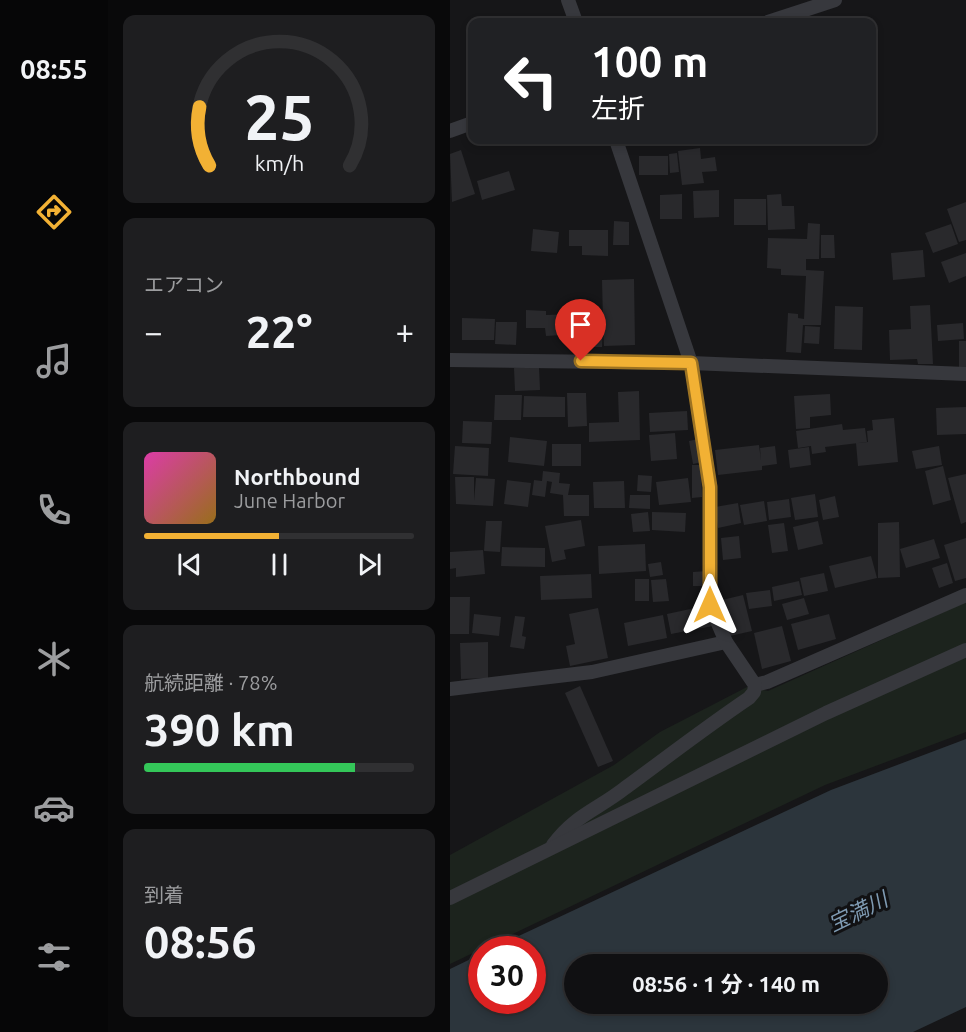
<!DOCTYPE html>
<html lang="ja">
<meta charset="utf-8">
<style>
:root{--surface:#101012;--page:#1e1e20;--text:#f1f3f6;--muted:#9c9d9f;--line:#303032;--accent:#f2b134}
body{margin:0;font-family:Ubuntu,"Noto Sans JP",sans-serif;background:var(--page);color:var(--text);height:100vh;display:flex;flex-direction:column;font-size:22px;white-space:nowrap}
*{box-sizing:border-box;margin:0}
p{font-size:20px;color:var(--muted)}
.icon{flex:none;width:33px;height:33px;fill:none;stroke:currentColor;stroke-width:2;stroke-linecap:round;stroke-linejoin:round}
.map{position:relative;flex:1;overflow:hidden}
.drawer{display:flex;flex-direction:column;gap:15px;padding:15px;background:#09090a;width:342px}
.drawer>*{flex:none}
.hud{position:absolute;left:18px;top:18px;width:408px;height:126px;border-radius:12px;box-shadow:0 3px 9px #0003,0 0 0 2px var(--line);background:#202124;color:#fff;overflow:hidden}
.speed{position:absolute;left:18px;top:936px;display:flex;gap:12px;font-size:30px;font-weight:700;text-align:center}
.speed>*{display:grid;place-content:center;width:78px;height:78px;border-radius:50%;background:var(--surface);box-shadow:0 3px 9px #0003,0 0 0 2px var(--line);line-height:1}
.speed .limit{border:9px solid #d22;background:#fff;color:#111}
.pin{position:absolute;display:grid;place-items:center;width:51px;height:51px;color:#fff;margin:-62px -26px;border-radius:50% 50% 50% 0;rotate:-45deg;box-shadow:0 0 6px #0007}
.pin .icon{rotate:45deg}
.me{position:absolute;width:66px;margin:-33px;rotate:0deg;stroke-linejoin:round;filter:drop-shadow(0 0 4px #0008)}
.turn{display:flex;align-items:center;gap:21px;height:126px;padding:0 24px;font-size:27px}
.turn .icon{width:78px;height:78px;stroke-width:2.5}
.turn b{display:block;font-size:42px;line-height:51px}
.big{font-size:45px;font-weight:700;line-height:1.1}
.drawer .card{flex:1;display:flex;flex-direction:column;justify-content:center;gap:9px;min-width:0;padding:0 21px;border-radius:12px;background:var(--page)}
.drawer .dial{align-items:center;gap:0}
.dial svg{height:156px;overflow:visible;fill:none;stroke:var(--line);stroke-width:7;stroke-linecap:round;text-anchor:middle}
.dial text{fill:var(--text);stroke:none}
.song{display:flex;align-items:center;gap:18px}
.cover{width:72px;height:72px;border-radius:9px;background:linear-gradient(135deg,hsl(320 70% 55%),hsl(40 70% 35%))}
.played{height:6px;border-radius:3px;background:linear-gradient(90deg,var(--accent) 50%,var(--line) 50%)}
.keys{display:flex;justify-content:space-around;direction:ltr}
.heat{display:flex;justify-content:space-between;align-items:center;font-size:33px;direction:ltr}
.charge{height:9px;border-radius:4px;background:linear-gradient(90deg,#34c759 78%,var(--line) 0)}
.trip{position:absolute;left:114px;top:954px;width:324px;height:60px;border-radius:30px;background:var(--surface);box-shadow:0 3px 9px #0003,0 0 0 2px var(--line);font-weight:700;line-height:60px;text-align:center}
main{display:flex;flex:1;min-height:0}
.menu{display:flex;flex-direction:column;width:108px;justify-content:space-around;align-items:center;background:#060607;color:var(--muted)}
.menu .icon{width:42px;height:42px}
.menu .current{color:var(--accent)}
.menu b{font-size:27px;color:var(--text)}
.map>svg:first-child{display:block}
.green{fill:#1c231d}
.water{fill:#2c353c;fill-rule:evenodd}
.building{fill:#29292c}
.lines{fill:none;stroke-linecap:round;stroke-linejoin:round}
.street{stroke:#37383d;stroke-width:14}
.route-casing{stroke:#9d7322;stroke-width:15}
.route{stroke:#f2b134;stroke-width:10}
.labels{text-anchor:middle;stroke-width:6;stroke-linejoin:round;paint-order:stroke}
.water-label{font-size:21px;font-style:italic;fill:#7f9bb3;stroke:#111113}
</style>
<main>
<nav class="menu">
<b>08:55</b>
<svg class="icon current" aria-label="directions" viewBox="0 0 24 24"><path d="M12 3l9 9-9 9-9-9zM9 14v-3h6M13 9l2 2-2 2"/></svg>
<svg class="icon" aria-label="music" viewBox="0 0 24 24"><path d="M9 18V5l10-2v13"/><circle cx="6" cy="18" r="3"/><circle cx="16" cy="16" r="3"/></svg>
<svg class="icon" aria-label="phone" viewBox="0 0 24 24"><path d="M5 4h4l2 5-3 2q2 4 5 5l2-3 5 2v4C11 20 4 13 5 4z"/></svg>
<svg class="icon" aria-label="climate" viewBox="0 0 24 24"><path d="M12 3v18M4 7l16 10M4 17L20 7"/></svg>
<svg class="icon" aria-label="car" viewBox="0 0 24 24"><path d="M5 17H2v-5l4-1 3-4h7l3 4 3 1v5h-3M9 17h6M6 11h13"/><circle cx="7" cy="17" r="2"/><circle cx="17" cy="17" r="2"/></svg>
<svg class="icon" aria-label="filters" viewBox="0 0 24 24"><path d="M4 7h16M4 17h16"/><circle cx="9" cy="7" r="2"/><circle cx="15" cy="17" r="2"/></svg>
</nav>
<section class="drawer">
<div class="card dial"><svg viewBox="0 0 100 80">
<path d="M14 69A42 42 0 1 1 86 69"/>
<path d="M14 69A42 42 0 0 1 9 39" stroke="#f2b134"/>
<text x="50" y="56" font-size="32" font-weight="700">25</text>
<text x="50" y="72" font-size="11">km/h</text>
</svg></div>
<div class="card"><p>エアコン</p>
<div class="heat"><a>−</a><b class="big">22°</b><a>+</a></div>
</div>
<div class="card">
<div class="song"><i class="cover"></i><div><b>Northbound</b><p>June Harbor</p></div></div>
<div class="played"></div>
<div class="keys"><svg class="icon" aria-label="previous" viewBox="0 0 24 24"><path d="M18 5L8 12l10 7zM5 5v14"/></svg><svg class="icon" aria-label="pause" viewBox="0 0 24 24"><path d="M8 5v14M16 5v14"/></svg><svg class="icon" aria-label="next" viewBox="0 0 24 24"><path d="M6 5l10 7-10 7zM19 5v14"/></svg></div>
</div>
<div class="card"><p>航続距離 · 78%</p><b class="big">390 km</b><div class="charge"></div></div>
<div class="card"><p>到着</p><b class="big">08:56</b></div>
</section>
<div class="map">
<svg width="516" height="1032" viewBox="0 0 516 1032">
<rect width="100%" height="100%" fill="#161618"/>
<path class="green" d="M516 602V732L375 785 0 964V855L164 765 210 732 297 687 318 691Z"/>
<path class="water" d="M516 739V1007L463 1032H0V969L31 954 32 1000H82V950L41 949 381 790ZM124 964H428V1004H124Z"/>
<g class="building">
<path d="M250 148 251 159 265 157 267 171 252 172 254 183 232 185 228 151Z"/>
<path d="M11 150 25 194 2 202 0 154Z"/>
<path d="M227 153 229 172 220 173 219 154Z"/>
<rect x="189" y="156" width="29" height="19"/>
<path d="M59 171 65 190 32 200 27 181Z"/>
<path d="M269 190V217L244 218 243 191Z"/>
<path d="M232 194V219H210V195Z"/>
<path d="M331 194 332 206H344L345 229 318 230 317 195Z"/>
<rect x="284" y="199" width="32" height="26"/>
<path d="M516 202V240L509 242 497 209Z"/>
<path d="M164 221 179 222V245H163Z"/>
<path d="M358 223 370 224 369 259H356V270L374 271 371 325H353L351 353 336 352 338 313 348 314V318L354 319 356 276 331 275V269L317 268 318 238 357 239Z"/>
<path d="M501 224 508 244 483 253 475 233Z"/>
<path d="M83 229 109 232 107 253 81 251Z"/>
<path d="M119 230H158V256L132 255V246H119Z"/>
<path d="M371 235H384L385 258H371Z"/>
<path d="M473 250 475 277 443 280 441 253Z"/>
<path d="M516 253V276L499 283 491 262Z"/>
<path d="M184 279 185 345 154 346 153 326 152 347H128L129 320 153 321 152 280Z"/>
<path d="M480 305 483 364H468L467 359 440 360 439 330 461 329 460 306Z"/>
<path d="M385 306 413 307 412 350 384 349Z"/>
<path d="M76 310 96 311V315L125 314 126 334 96 336 95 328H76Z"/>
<path d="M12 318 45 319 44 340H12Z"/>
<path d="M46 322H67L66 345 45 344Z"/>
<path d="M513 323 514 339 488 341 487 325Z"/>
<path d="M355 326 370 327 369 344 354 343Z"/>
<rect x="509" y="341" width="7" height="26"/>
<path d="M89 367 90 390 65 391 64 368Z"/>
<path d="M189 391 190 440 139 442V423L169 422 168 392Z"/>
<path d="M117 393H136L137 426 118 427Z"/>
<path d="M380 394 381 415 360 417V428L346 429 344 396Z"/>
<path d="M45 395H72L71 420H44Z"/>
<path d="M74 396 115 397V417H73Z"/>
<path d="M516 407V434L487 435 486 408Z"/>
<path d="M237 411 238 430 200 432 199 413Z"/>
<path d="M444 418 448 462 408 466 406 443 418 442 417 431 423 430 422 420Z"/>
<path d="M13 421 42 422 41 444 12 443Z"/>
<path d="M392 424 393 430 415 428 417 442 375 447 376 452 362 454 361 446 348 448 346 431Z"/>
<path d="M225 433 227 459 201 461 199 435Z"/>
<path d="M60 437 97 441 94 466 58 462Z"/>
<path d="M248 439 252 462 243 464 239 441Z"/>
<rect x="102" y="444" width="29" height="22"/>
<path d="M309 445 311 461 310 448 325 446 327 464 312 466V470L268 475 265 450Z"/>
<path d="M5 446 39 448 38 476 3 474Z"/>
<path d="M489 446 492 465 466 469 462 451Z"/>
<path d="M359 447 361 465 340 468 338 450Z"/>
<path d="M242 465H251L252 497 242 498Z"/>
<path d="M493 466 501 500 483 505 475 471Z"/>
<path d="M93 471 110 473 109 483 120 484 118 495H139V516H114L113 495 100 493 102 482 97 481 95 497 82 495 84 480 92 481Z"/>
<path d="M516 474V522L511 524 498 478Z"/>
<path d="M188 475 202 476 201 492 187 491Z"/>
<path d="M5 477H24V501L26 478 45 479 43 506 6 504Z"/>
<path d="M238 478 241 502 209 505 206 482Z"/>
<path d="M57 480 81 483 78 507 54 504Z"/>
<path d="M174 481 175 508H144L143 482Z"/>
<path d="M365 494 368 517 345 520 341 498Z"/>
<path d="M180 495H200V509L179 508Z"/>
<path d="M385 496 389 517 373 520 369 500Z"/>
<path d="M339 499 341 517 319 520 317 502Z"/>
<path d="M314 501 317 521 294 525 290 505Z"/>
<path d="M288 503 291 523 268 528 265 507Z"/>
<path d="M198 512 200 531 183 532 181 514Z"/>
<path d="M202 512 236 513 235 532 202 530Z"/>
<path d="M131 520 135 546 114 550 116 559 102 562 95 526Z"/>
<path d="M36 521H52L50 552 34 551Z"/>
<path d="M368 521 373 544 348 550 343 527Z"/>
<path d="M449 522 450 577 428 578V523Z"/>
<path d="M334 523 338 551 322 553 318 525Z"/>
<path d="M289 536 291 558 273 560 271 538Z"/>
<path d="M516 538V578L505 581 494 545Z"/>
<path d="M484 539 490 558 456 568 450 549Z"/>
<path d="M195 544 196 571 149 574 148 546Z"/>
<path d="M52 547 95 548V567L51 566Z"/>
<path d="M33 550 35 574 6 577V568L0 569V552Z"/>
<path d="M421 556 427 578 385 588 379 566Z"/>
<path d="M211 562 213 575 200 577 198 564Z"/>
<path d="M497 563 503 583 489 588 482 568Z"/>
<path d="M257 571V586H243V572Z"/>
<path d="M374 573 378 591 354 596 350 578Z"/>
<path d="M141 574 142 598 91 600 90 576Z"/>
<rect x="185" y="579" width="14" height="22"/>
<path d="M216 579 219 601 203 602 201 580Z"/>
<path d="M349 581 352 595 324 601 322 587Z"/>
<path d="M320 590 322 606 299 609 296 593Z"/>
<path d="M293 595 302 631 280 636 272 600Z"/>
<path d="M0 597H20L19 634H0Z"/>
<path d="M354 598 359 614 337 620 332 604Z"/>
<path d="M259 605 263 626 221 634 217 614Z"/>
<path d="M148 608 158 658 120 666 116 646 125 644 119 614Z"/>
<path d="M24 614 51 617 49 636 22 633Z"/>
<path d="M379 614 386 639 348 650 341 624Z"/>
<path d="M213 615 217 638 178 646 174 623Z"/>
<path d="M65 616 75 617 72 636 76 637 74 649 60 647Z"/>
<path d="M332 626 341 661 312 669 304 633Z"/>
<path d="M38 642V678L11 679 10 643Z"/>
<path d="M130 686 163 761 148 767 115 693Z"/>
</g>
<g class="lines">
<g class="street">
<path d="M118 0 126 22"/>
<path d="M318 22 385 0"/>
<path d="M0 131 22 123"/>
<path d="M0 360 241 363 516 374"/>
<path d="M305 685 317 682 516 595"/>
<path d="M0 689 142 672 276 642"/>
<path d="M103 845C125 815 147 810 175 788 216 758 256 727 299 698L304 692 305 685 276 642 260 605V487L241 363 166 140"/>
<path d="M0 898 376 713 516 650"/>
</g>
</g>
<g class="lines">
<defs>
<path id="route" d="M131 361 241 363 260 487V605"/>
</defs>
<use href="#route" class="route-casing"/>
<use href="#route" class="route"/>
</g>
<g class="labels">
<g class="water-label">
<text transform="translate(408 912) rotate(-26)" y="7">宝満川</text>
</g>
</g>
</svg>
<div class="speed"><div class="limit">30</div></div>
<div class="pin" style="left:131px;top:361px;background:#d93025"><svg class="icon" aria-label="arrive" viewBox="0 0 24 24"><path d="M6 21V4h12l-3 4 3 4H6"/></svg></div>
<svg class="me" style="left:260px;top:605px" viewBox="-20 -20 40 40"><path d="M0-17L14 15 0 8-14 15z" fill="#f2b134" stroke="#fff" stroke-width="4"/></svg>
<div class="trip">08:56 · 1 分 · 140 m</div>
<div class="hud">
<div class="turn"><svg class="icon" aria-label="left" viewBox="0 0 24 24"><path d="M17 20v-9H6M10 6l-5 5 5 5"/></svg><div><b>100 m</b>左折</div></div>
</div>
</div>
</main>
